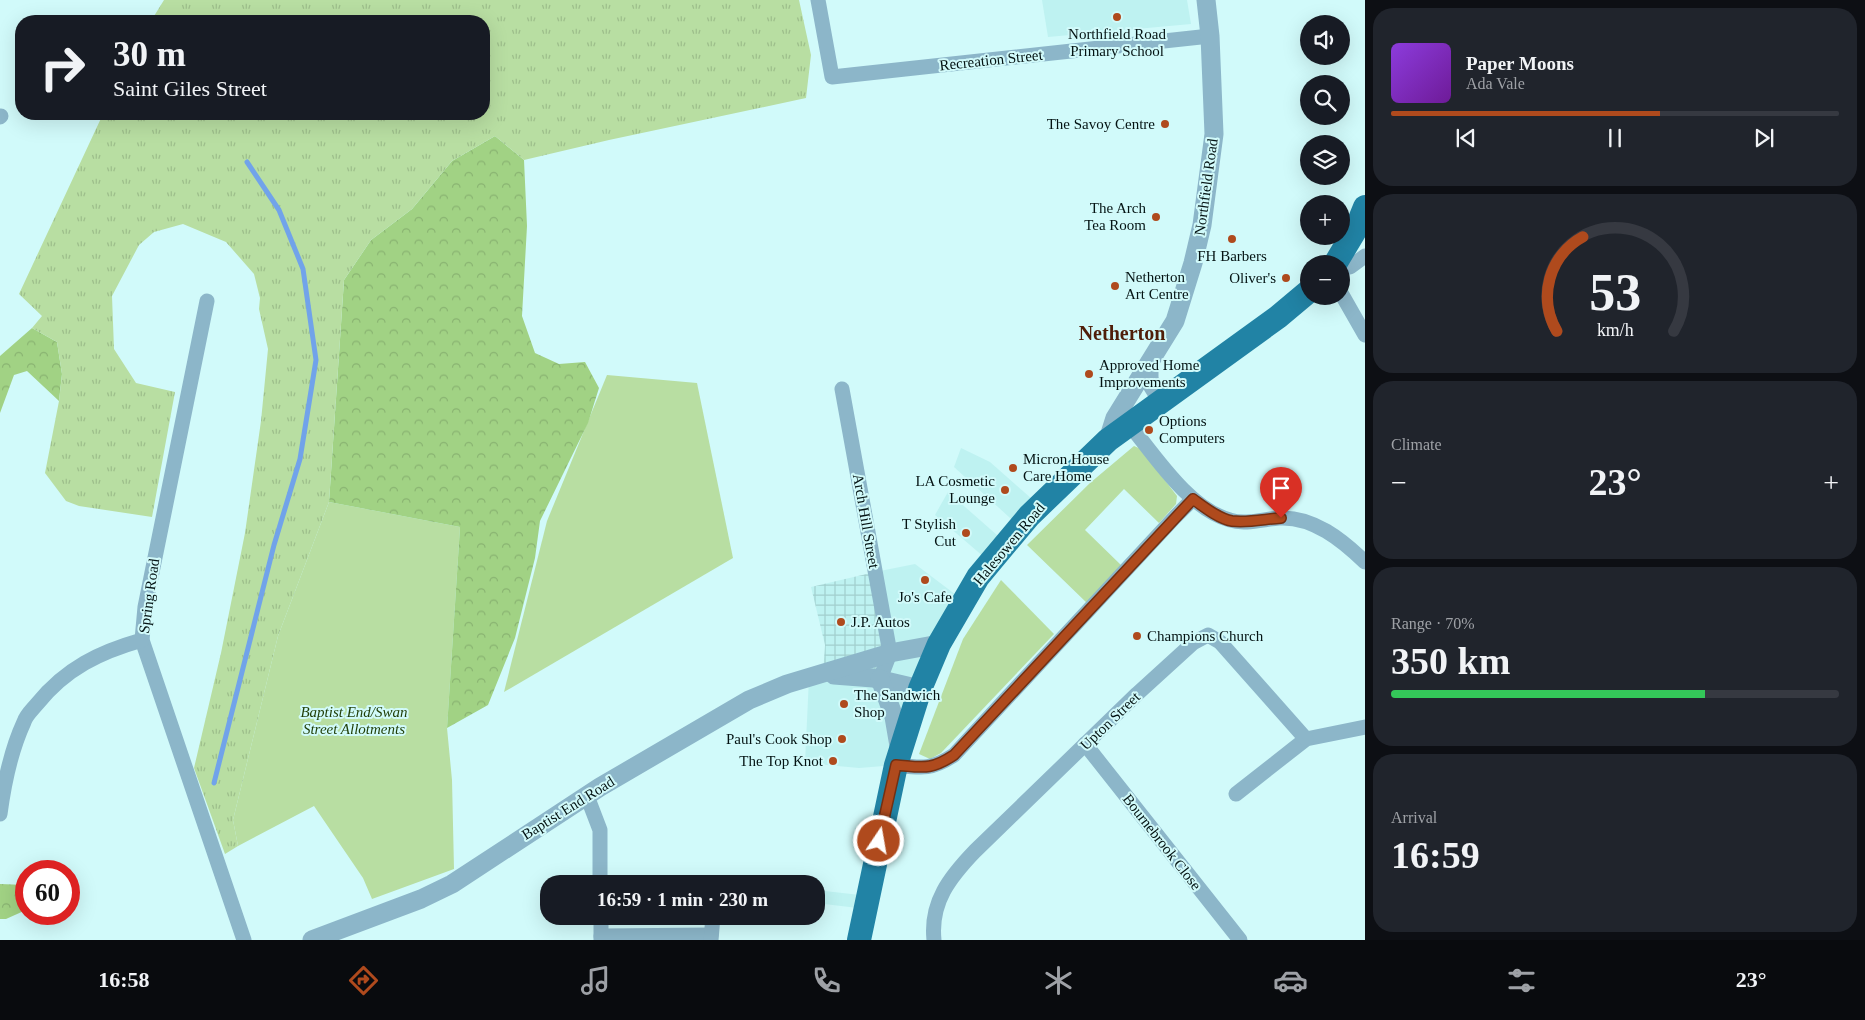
<!DOCTYPE html>
<meta charset="utf-8">
<style>
:root{--surface:#171b24;--page:#20242c;--text:#f1f3f6;--muted:#9ea1a6;--line:#363941;--accent:#af4a1d}
body{margin:0;font-family:Georgia,serif;background:var(--page);color:var(--text);height:100vh;display:flex;flex-direction:column;font-size:19px;white-space:nowrap}
*{box-sizing:border-box;margin:0}
p{font-size:16px;color:var(--muted)}
.icon{flex:none;width:28px;height:28px;fill:none;stroke:currentColor;stroke-width:2;stroke-linecap:round;stroke-linejoin:round}
.map{position:relative;flex:1;overflow:hidden}
.details{display:flex;flex-direction:column;gap:8px;padding:8px;background:#0d0f14;width:500px}
.details>*{flex:none}
.guide{position:absolute;left:15px;top:15px;width:475px;height:105px;border-radius:20px;box-shadow:0 5px 20px #0002;background:#171b24;color:var(--text);overflow:hidden}
.controls{position:absolute;left:1300px;top:15px;display:grid;gap:10px}
.controls a{display:grid;place-items:center;width:50px;height:50px;border-radius:50%;background:var(--surface);box-shadow:0 5px 20px #0002;font-size:25px}
.speed{position:absolute;left:15px;top:860px;display:flex;gap:10px;font-size:25px;font-weight:700;text-align:center}
.speed>*{display:grid;place-content:center;width:65px;height:65px;border-radius:50%;background:var(--surface);box-shadow:0 5px 20px #0002;line-height:1}
.speed .limit{border:8px solid #d22;background:#fff;color:#111}
.pin{position:absolute;display:grid;place-items:center;width:42px;height:42px;color:#fff;margin:-51px -21px;border-radius:50% 50% 50% 0;rotate:-45deg;box-shadow:0 0 5px #0007}
.pin .icon{rotate:45deg}
.me{position:absolute;width:55px;margin:-28px;rotate:12deg;stroke-linejoin:round;filter:drop-shadow(0 0 4px #0008)}
.turn{display:flex;align-items:center;gap:18px;height:105px;padding:0 15px;font-size:22px}
.turn .icon{width:65px;height:65px;stroke-width:2.5}
.turn b{display:block;font-size:35px;line-height:42px}
.big{font-size:38px;font-weight:600;line-height:1.1}
.details .widget{flex:1;display:flex;flex-direction:column;justify-content:center;gap:8px;min-width:0;padding:0 18px;border-radius:20px;background:var(--page)}
.details .dial{align-items:center;gap:0}
.dial svg{height:130px;overflow:visible;fill:none;stroke:var(--line);stroke-width:7;stroke-linecap:round;text-anchor:middle}
.dial text{fill:var(--text);stroke:none}
.song{display:flex;align-items:center;gap:15px}
.cover{width:60px;height:60px;border-radius:8px;background:linear-gradient(135deg,hsl(270 70% 55%),hsl(280 70% 35%))}
.played{height:5px;border-radius:2px;background:linear-gradient(90deg,var(--accent) 60%,var(--line) 60%)}
.keys{display:flex;justify-content:space-around;direction:ltr}
.heat{display:flex;justify-content:space-between;align-items:center;font-size:28px;direction:ltr}
.charge{height:8px;border-radius:4px;background:linear-gradient(90deg,#34c759 70%,var(--line) 0)}
.trip{position:absolute;left:540px;top:875px;width:285px;height:50px;border-radius:20px;background:var(--surface);box-shadow:0 5px 20px #0002;font-weight:600;line-height:50px;text-align:center}
.tab-bar{display:flex;height:80px;justify-content:space-around;align-items:center;background:#090b0e;color:var(--muted)}
.tab-bar .icon{width:35px;height:35px}
.tab-bar .active{color:var(--accent)}
.tab-bar b{font-size:22px;color:var(--text)}
main{display:flex;flex:1;min-height:0}
.map>svg:first-child{display:block}
.built{fill:#bef2f1}
.industrial{fill:url(#industrial-grid)}
.green{fill:#b8dea2}
.forest{fill:url(#forest-crowns)}
.park{fill:url(#park-tufts)}
.lines{fill:none;stroke-linecap:round;stroke-linejoin:round}
.stream{stroke:#71a3ea;stroke-width:5}
.minor{stroke:#8cb6c9;stroke-width:15}
.tertiary{stroke:#8cb6c9;stroke-width:19}
.primary{stroke:#2183a5;stroke-width:24}
.route-casing{stroke:#723013;stroke-width:12}
.route{stroke:#af4a1d;stroke-width:9}
.poi-dot{fill:#af4a1d;stroke:#d1fafa;stroke-width:2}
.labels{text-anchor:middle;stroke-width:4;stroke-linejoin:round;paint-order:stroke}
.poi-label{font-size:15px;fill:#041313;stroke:#d1fafa;text-anchor:end}
.street-label{font-size:15px;fill:#041313;stroke:#d1fafa}
.park-label{font-size:15px;font-style:italic;fill:#1f3d05;stroke:#d1fafa}
.district-label{font-size:20px;font-weight:bold;fill:#4f1e09;stroke:#d1fafa}
</style>
<main>
<div class="map">
<svg width="1365" height="940" viewBox="0 0 1365 940">
<defs>
<pattern id="industrial-grid" width="8" height="8" patternUnits="userSpaceOnUse" patternTransform="scale(1.25)"><rect width="8" height="8" fill="#bef2f1"/><path d="M0 4h8M4 0v8" fill="none" stroke="#a2cfce"/></pattern>
<pattern id="forest-crowns" width="20" height="18" patternUnits="userSpaceOnUse" patternTransform="scale(1.25)"><rect width="20" height="18" fill="#a1d284"/><path d="M2 6a3 3 0 1 1 6 0M12 15a3 3 0 1 1 6 0" fill="none" stroke="#89b371"/></pattern>
<pattern id="park-tufts" width="24" height="20" patternUnits="userSpaceOnUse" patternTransform="scale(1.25)"><rect width="24" height="20" fill="#b8dea2"/><path d="M3 7l-1-3M5 7V3M7 7l1-3M15 17l-1-3M17 17v-4M19 17l1-3" fill="none" stroke="#9dbe8b"/></pattern>
</defs>
<rect width="100%" height="100%" fill="#d1fafa"/>
<g class="built">
<path d="M1042 0H1187L1191 24 1048 37Z"/>
<path d="M961 448 990 462 1040 506 1020 527 954 467Z"/>
<path d="M948 492 1006 543 991 563 935 515Z"/>
<path d="M915 564 964 601 896 765 859 768 805 763 809 678 823 674 875 572Z"/>
<path d="M816 890 869 896 866 909 816 903Z"/>
</g>
<path class="industrial" d="M875 572 890 653 882 673 823 674 825 645 811 587Z"/>
<g class="green">
<path d="M607 375 697 383 733 558 504 692 547 521Z"/>
<path d="M1134 446 1141 449 1177 496 1176 504 1159 523 1124 489 1085 530 1122 566 1088 604 1027 545 1090 483Z"/>
<path d="M329 502 460 527 447 728 452 780 454 869 372 899 363 878 314 806 238 846 233 820 278 636Z"/>
<path d="M1001 580 1054 634 941 753 930 759 919 754 963 639Z"/>
</g>
<g class="forest">
<path d="M495 136 524 160 527 226 522 316 535 353 559 364 585 362 599 388 588 423 540 521 535 558 515 638 488 705 447 728 460 527 329 502 344 280 371 240 412 209 452 161Z"/>
<path d="M32 328 57 342 62 374 59 401 27 371 14 375 0 413V356Z"/>
<path d="M0 884 26 885V910L6 919H0Z"/>
</g>
<path class="park" d="M164 0H799L811 55 806 98 609 140 524 160 495 136 452 161 412 209 371 240 344 280 329 502 278 636 233 820 238 846 225 854 194 768 221 653 245 533 261 421 268 349 259 309 260 298 254 274 226 242 183 224 154 232 139 245 112 296 114 349 136 383 175 392 152 517 79 506 66 501 45 473 59 401 62 374 57 342 32 328 42 316 19 294 103 114H484V21H151Z"/>
<g class="lines">
<path class="stream" d="M214 783 274 545 300 459 316 360 303 269 279 210 247 162"/>
<g class="minor">
<path d="M818 0 832 77 1210 36"/>
<path d="M0 117 1 116"/>
<path d="M1341 267H1350L1365 256"/>
<path d="M1341 293 1365 335"/>
<path d="M207 301 145 607 142 640 244 940"/>
<path d="M842 389 890 653 880 679"/>
<path d="M1129 424C1155 456 1189 509 1230 520 1245 525 1264 519 1279 518 1313 516 1342 540 1365 562"/>
<path d="M1085 744 1240 940"/>
<path d="M896 765C922 768 931 770 954 755L1175 517 1193 499"/>
<path d="M1236 794 1306 739 1365 727"/>
<path d="M587 796 600 830V884"/>
<path d="M0 814C4 784 11 750 24 722 26 715 33 709 37 704 66 668 100 652 142 640"/>
<path d="M601 916V940"/>
<path d="M601 936 711 935"/>
<path d="M711 940 713 916"/>
<path d="M934 940C930 902 950 877 975 851L1137 694 1193 643 1208 635 1220 642 1306 739"/>
</g>
<g class="tertiary">
<path d="M1149 364V380L1162 401"/>
<path d="M1108 440 1115 418 1175 321 1193 263 1202 225 1214 134 1210 36 1206 0"/>
<path d="M834 675 873 678 920 689"/>
<path d="M880 679 894 717 900 752"/>
<path d="M312 940 421 899 452 884 600 787 749 700 787 684 890 653 939 644"/>
</g>
<g class="primary">
<path d="M1335 264 1356 229 1365 207"/>
<path d="M859 940 896 765 920 689 939 644 978 577 1029 516 1108 440 1278 317 1309 291"/>
</g>
</g>
<g class="lines">
<defs>
<path id="route" d="M879 841 896 765C922 767 930 771 954 755L1193 499C1204 507 1219 519 1232 521 1248 523 1265 519 1281 518"/>
</defs>
<use href="#route" class="route-casing"/>
<use href="#route" class="route"/>
</g>
<g class="poi-dot">
<circle cx="1117" cy="17" r="5"/>
<circle cx="1165" cy="124" r="5"/>
<circle cx="1156" cy="217" r="5"/>
<circle cx="1232" cy="239" r="5"/>
<circle cx="1286" cy="278" r="5"/>
<circle cx="1115" cy="286" r="5"/>
<circle cx="1089" cy="374" r="5"/>
<circle cx="1149" cy="430" r="5"/>
<circle cx="1013" cy="468" r="5"/>
<circle cx="1005" cy="490" r="5"/>
<circle cx="966" cy="533" r="5"/>
<circle cx="925" cy="580" r="5"/>
<circle cx="841" cy="622" r="5"/>
<circle cx="1137" cy="636" r="5"/>
<circle cx="844" cy="704" r="5"/>
<circle cx="842" cy="739" r="5"/>
<circle cx="833" cy="761" r="5"/>
</g>
<g class="labels">
<g class="poi-label">
<text x="1117" y="39" text-anchor="middle">Northfield Road<tspan x="1117" dy="17">Primary School</tspan></text>
<text x="1155" y="129">The Savoy Centre</text>
<text x="1146" y="213">The Arch<tspan x="1146" dy="17">Tea Room</tspan></text>
<text x="1232" y="261" text-anchor="middle">FH Barbers</text>
<text x="1125" y="282" text-anchor="start">Netherton<tspan x="1125" dy="17">Art Centre</tspan></text>
<text x="1276" y="283">Oliver's</text>
<text x="1099" y="370" text-anchor="start">Approved Home<tspan x="1099" dy="17">Improvements</tspan></text>
<text x="1159" y="426" text-anchor="start">Options<tspan x="1159" dy="17">Computers</tspan></text>
<text x="1023" y="464" text-anchor="start">Micron House<tspan x="1023" dy="17">Care Home</tspan></text>
<text x="995" y="486">LA Cosmetic<tspan x="995" dy="17">Lounge</tspan></text>
<text x="956" y="529">T Stylish<tspan x="956" dy="17">Cut</tspan></text>
<text x="925" y="602" text-anchor="middle">Jo's Cafe</text>
<text x="851" y="627" text-anchor="start">J.P. Autos</text>
<text x="1147" y="641" text-anchor="start">Champions Church</text>
<text x="854" y="700" text-anchor="start">The Sandwich<tspan x="854" dy="17">Shop</tspan></text>
<text x="832" y="744">Paul's Cook Shop</text>
<text x="823" y="766">The Top Knot</text>
</g>
<g class="street-label">
<text transform="translate(991 60) rotate(-6)" y="5">Recreation Street</text>
<text transform="translate(1206 187) rotate(-82)" y="5">Northfield Road</text>
<text transform="translate(866 521) rotate(80)" y="5">Arch Hill Street</text>
<text transform="translate(1009 544) rotate(-50)" y="5">Halesowen Road</text>
<text transform="translate(149 596) rotate(-82)" y="5">Spring Road</text>
<text transform="translate(1110 721) rotate(-44)" y="5">Upton Street</text>
<text transform="translate(568 808) rotate(-32)" y="5">Baptist End Road</text>
<text transform="translate(1162 842) rotate(52)" y="5">Bournebrook Close</text>
</g>
<g class="park-label">
<text x="354" y="717">Baptist End/Swan<tspan x="354" dy="17">Street Allotments</tspan></text>
</g>
<g class="district-label">
<text x="1122" y="340">Netherton</text>
</g>
</g>
</svg>
<div class="controls">
<a><svg class="icon" aria-label="sound" viewBox="0 0 24 24"><path d="M4 9h4l5-4v14l-5-4H4zM17 9q2 3 0 6"/></svg></a>
<a><svg class="icon" aria-label="search" viewBox="0 0 24 24"><circle cx="10" cy="10" r="6"/><path d="M15 15l6 6"/></svg></a>
<a><svg class="icon" aria-label="layers" viewBox="0 0 24 24"><path d="M12 4l9 5-9 5-9-5zM3 14l9 5 9-5"/></svg></a>
<a>+</a>
<a>−</a>
</div>
<div class="speed"><div class="limit">60</div></div>
<div class="pin" style="left:1281px;top:518px;background:#d93025"><svg class="icon" aria-label="arrive" viewBox="0 0 24 24"><path d="M6 21V4h12l-3 4 3 4H6"/></svg></div>
<svg class="me" style="left:879px;top:841px" viewBox="-20 -20 40 40"><circle r="17" fill="#af4a1d" stroke="#fff" stroke-width="3"/><path d="M0-11L8 9 0 5-8 9z" fill="#fff"/></svg>
<div class="trip">16:59 · 1 min · 230 m</div>
<div class="guide">
<div class="turn"><svg class="icon" aria-label="right" viewBox="0 0 24 24"><path d="M7 20v-9h11M14 6l5 5-5 5"/></svg><div><b>30 m</b>Saint Giles Street</div></div>
</div>
</div>
<section class="details">
<div class="widget">
<div class="song"><i class="cover"></i><div><b>Paper Moons</b><p>Ada Vale</p></div></div>
<div class="played"></div>
<div class="keys"><svg class="icon" aria-label="previous" viewBox="0 0 24 24"><path d="M18 5L8 12l10 7zM5 5v14"/></svg><svg class="icon" aria-label="pause" viewBox="0 0 24 24"><path d="M8 5v14M16 5v14"/></svg><svg class="icon" aria-label="next" viewBox="0 0 24 24"><path d="M6 5l10 7-10 7zM19 5v14"/></svg></div>
</div>
<div class="widget dial"><svg viewBox="0 0 100 80">
<path d="M14 69A42 42 0 1 1 86 69"/>
<path d="M14 69A42 42 0 0 1 30 11" stroke="#af4a1d"/>
<text x="50" y="56" font-size="32" font-weight="700">53</text>
<text x="50" y="72" font-size="11">km/h</text>
</svg></div>
<div class="widget"><p>Climate</p>
<div class="heat"><a>−</a><b class="big">23°</b><a>+</a></div>
</div>
<div class="widget"><p>Range · 70%</p><b class="big">350 km</b><div class="charge"></div></div>
<div class="widget"><p>Arrival</p><b class="big">16:59</b></div>
</section>
</main>
<nav class="tab-bar">
<b>16:58</b>
<svg class="icon active" aria-label="directions" viewBox="0 0 24 24"><path d="M12 3l9 9-9 9-9-9zM9 14v-3h6M13 9l2 2-2 2"/></svg>
<svg class="icon" aria-label="music" viewBox="0 0 24 24"><path d="M9 18V5l10-2v13"/><circle cx="6" cy="18" r="3"/><circle cx="16" cy="16" r="3"/></svg>
<svg class="icon" aria-label="phone" viewBox="0 0 24 24"><path d="M5 4h4l2 5-3 2q2 4 5 5l2-3 5 2v4C11 20 4 13 5 4z"/></svg>
<svg class="icon" aria-label="climate" viewBox="0 0 24 24"><path d="M12 3v18M4 7l16 10M4 17L20 7"/></svg>
<svg class="icon" aria-label="car" viewBox="0 0 24 24"><path d="M5 17H2v-5l4-1 3-4h7l3 4 3 1v5h-3M9 17h6M6 11h13"/><circle cx="7" cy="17" r="2"/><circle cx="17" cy="17" r="2"/></svg>
<svg class="icon" aria-label="filters" viewBox="0 0 24 24"><path d="M4 7h16M4 17h16"/><circle cx="9" cy="7" r="2"/><circle cx="15" cy="17" r="2"/></svg>
<b>23°</b>
</nav>
